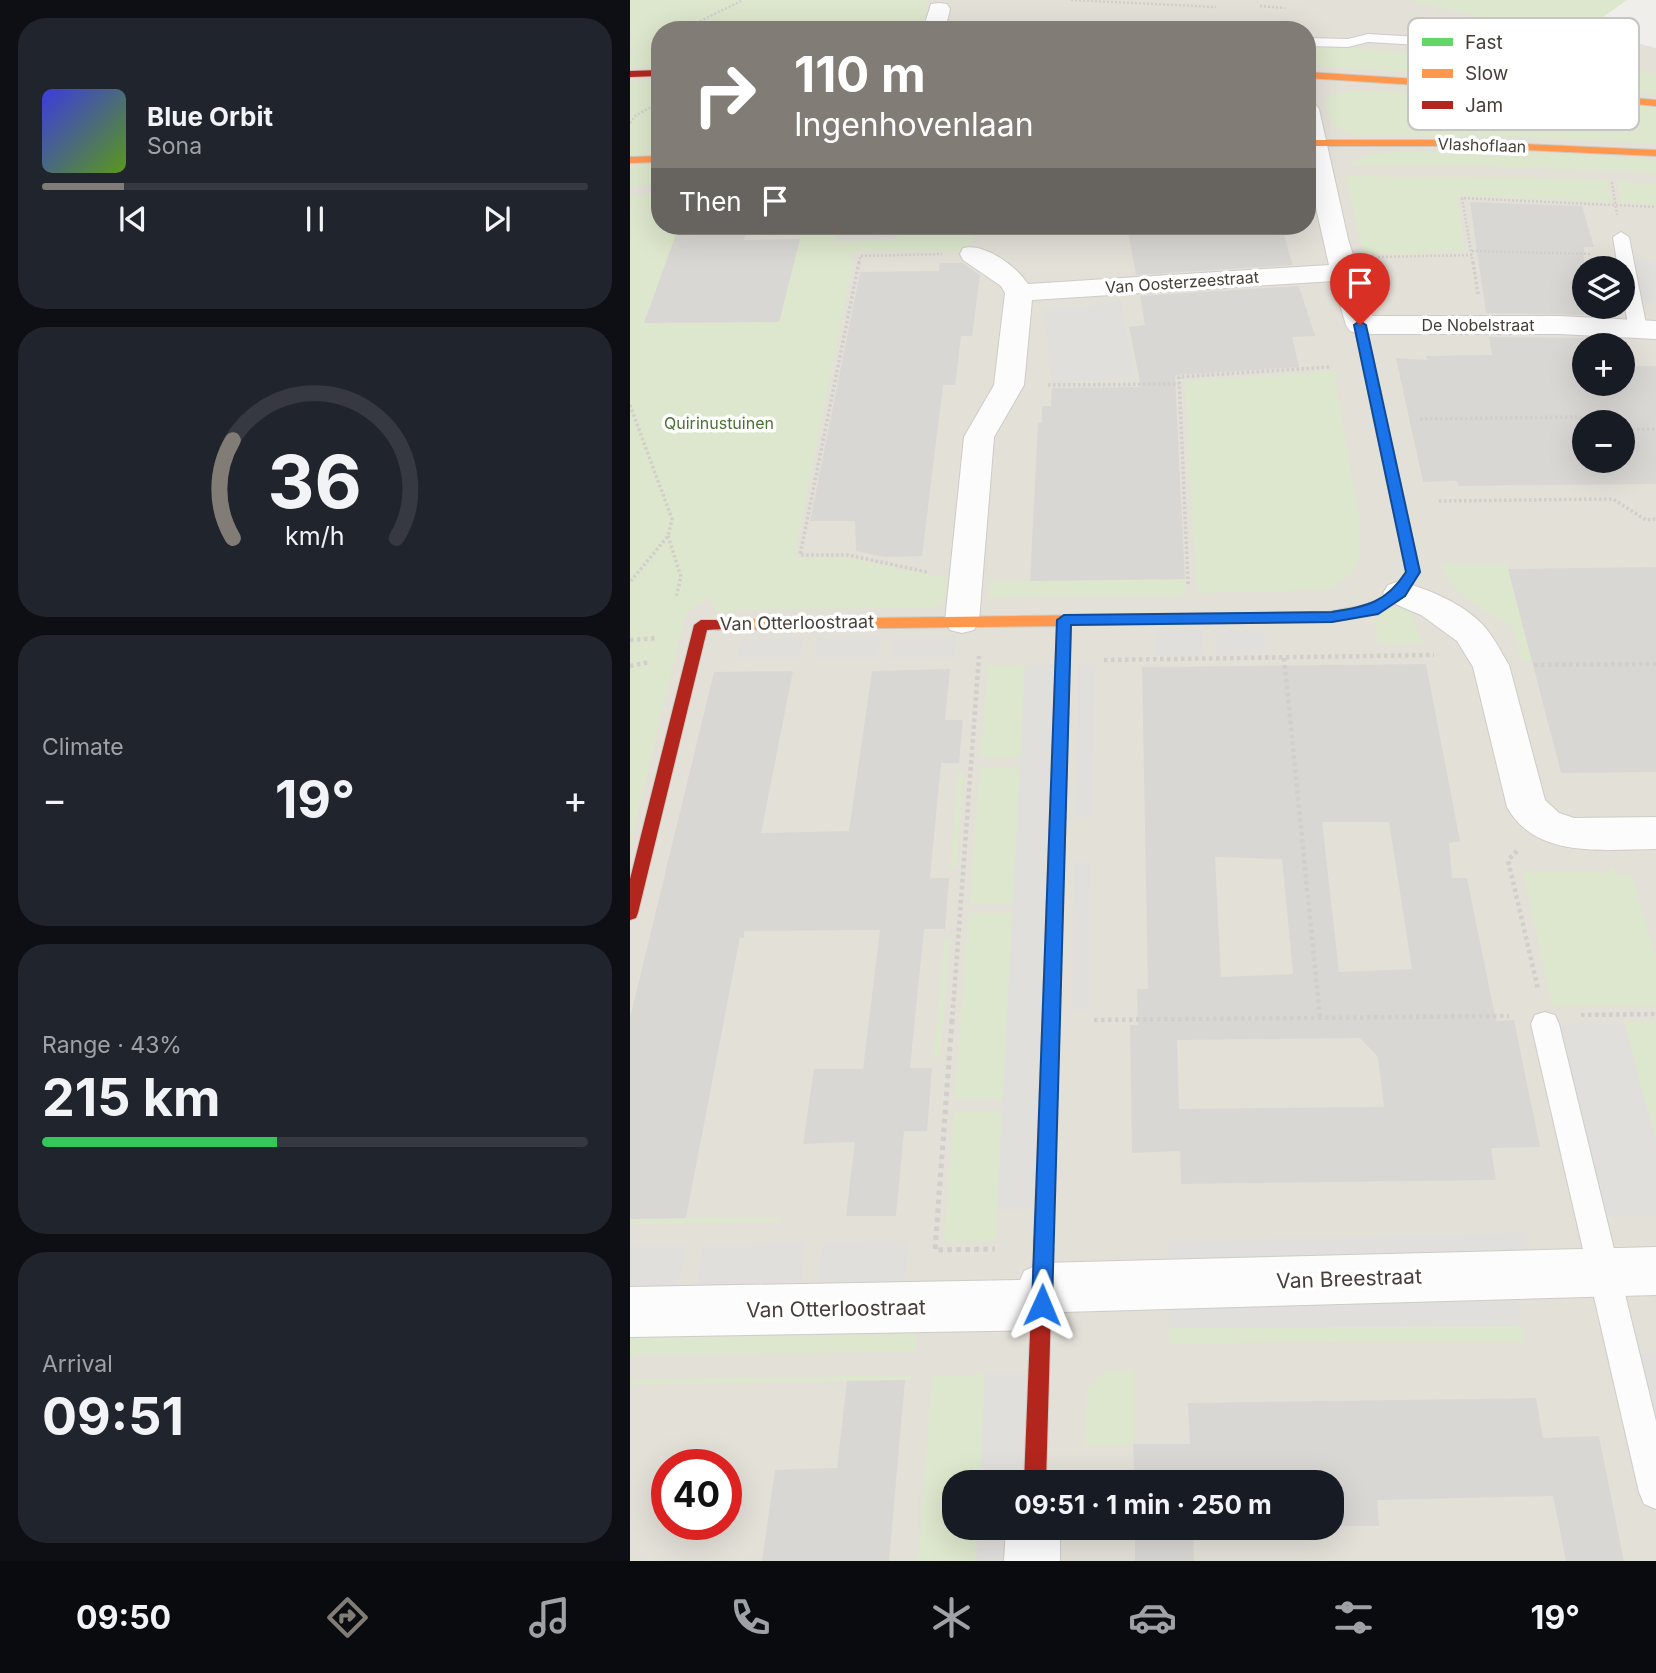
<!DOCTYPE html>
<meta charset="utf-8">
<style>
:root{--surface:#171b24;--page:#20242c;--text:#f1f3f6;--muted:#9ea1a6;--line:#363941;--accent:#817c76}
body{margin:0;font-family:Inter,sans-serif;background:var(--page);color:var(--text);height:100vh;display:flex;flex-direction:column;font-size:26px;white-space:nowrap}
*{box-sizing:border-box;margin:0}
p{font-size:23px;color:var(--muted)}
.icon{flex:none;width:38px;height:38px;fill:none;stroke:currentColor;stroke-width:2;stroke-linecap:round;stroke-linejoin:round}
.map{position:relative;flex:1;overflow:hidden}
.side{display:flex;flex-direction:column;gap:18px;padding:18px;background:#0d0f14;width:630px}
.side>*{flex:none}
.hud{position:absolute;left:21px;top:21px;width:665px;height:214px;border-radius:28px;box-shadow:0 7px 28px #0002;background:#817c76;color:#fff;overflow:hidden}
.controls{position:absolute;left:942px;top:256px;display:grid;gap:14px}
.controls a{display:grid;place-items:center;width:63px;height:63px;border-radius:50%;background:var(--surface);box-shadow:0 7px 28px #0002;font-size:35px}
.speed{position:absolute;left:21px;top:1449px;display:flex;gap:14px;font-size:35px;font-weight:700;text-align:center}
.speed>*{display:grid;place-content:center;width:91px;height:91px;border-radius:50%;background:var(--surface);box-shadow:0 7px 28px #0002;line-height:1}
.speed .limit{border:10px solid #d22;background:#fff;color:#111}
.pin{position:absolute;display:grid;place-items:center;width:60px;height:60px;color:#fff;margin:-72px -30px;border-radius:50% 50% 50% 0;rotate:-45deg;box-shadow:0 0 7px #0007}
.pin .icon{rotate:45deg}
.me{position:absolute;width:77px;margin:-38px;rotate:1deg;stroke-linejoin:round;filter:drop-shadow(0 0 5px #0008)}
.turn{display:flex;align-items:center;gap:24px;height:147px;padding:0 28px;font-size:32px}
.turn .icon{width:91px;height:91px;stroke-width:2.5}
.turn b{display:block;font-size:49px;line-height:60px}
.then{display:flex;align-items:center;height:66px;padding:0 28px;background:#0003;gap:14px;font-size:26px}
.big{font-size:52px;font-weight:700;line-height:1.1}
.side .widget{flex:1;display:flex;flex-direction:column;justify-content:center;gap:10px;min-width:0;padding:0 24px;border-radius:28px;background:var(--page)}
.side .dial{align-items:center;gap:0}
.dial svg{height:182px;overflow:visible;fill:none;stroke:var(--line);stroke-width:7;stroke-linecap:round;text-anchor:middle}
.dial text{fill:var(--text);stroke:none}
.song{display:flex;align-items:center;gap:21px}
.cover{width:84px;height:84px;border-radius:10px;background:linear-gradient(135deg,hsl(240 70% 55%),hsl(90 70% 35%))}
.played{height:7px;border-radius:4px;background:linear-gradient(90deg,var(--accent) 15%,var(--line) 15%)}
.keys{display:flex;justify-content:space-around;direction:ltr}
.heat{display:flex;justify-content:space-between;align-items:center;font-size:38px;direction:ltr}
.charge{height:10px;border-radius:5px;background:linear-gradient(90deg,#34c759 43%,var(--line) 0)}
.trip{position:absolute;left:312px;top:1470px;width:402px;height:70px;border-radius:28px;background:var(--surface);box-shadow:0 7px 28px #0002;font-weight:700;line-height:70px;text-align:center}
.dock{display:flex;height:112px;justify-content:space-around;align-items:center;background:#090b0e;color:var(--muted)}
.dock .icon{width:49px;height:49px}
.dock .active{color:var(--accent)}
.dock b{font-size:32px;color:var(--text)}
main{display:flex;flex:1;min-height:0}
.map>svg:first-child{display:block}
.residential{fill:#e3e0d8;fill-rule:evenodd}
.green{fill:#dde7cd}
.parking{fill:#e1dfdb}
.building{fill:#d9d7d3;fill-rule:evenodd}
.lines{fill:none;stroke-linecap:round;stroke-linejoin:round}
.lane-casing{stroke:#ceccc8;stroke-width:2}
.street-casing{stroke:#ceccc8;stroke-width:2}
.fast-casing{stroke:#cecbc2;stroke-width:2}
.slow-casing{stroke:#cecbc2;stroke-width:2}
.jam-casing{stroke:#cecbc2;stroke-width:2}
.path-far3{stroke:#d1cecb;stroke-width:2.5;stroke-dasharray:2 2;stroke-linecap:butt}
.path-far2{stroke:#d1cecb;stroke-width:3.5;stroke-dasharray:2.5 2.5;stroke-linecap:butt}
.path-far1{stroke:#d1cecb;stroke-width:4.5;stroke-dasharray:3.5 3.5;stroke-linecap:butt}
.path{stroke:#d1cecb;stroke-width:5;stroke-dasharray:4.5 4.5;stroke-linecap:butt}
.lane{fill:#fdfcfc;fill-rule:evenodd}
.street{fill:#fdfcfc;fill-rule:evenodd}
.fast{fill:#63d668;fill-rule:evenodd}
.slow{fill:#ff974d;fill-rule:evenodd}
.jam{fill:#b3261e;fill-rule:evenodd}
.route{fill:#1a73e8;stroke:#114b97;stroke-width:2}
.labels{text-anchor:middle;stroke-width:7;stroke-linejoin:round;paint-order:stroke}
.far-street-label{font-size:16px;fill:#453f37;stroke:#fff}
.far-park-label{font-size:16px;fill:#497130;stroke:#fff}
.street-label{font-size:18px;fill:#453f37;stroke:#fff}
.near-street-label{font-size:21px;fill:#453f37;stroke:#fff}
.key{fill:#fff;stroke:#c7c5c3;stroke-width:2}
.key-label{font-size:19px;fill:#453f37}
</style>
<main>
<section class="side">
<div class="widget">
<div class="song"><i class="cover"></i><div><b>Blue Orbit</b><p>Sona</p></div></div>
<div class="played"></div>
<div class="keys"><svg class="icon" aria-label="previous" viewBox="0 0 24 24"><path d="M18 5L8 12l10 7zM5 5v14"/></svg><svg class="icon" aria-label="pause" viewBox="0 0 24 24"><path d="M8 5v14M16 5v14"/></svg><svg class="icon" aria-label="next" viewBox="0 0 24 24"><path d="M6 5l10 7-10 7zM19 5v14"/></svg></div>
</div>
<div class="widget dial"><svg viewBox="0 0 100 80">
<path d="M14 69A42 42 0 1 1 86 69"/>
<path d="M14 69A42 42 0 0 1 14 26" stroke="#817c76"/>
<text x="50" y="56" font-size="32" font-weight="700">36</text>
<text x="50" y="72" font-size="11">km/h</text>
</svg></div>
<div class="widget"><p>Climate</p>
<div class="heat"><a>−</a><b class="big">19°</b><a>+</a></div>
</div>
<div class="widget"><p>Range · 43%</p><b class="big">215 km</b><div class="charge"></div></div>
<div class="widget"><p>Arrival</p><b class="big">09:51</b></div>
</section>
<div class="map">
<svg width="1026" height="1561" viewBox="0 0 1026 1561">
<rect width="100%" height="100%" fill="#f0eeea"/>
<path class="residential" d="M0 0H832L1026 48V1561H0ZM30 30H677V226H30ZM954 268H992V306H954ZM954 345H992V383H954ZM954 422H992V460H954ZM37 1465H96V1524H37ZM324 1482H702V1528H324Z"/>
<g class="green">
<path d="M0 0H298L293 28 30 30V67H0V54L10 53 0 48 3 41H0Z"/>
<path d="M782 0H997L945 37 814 9Z"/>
<path d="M691 45 1026 73V94L844 77 686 66 677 63V46Z"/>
<path d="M30 80V154L0 155V81Z"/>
<path d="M723 90C824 96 925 98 1026 107V144L883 137 724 135 703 126 695 103 701 95Z"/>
<path d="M765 151 938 154 1026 159V173L856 166H723L720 163 739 155Z"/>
<path d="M30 164V185H0V165Z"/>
<path d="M715 176 978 179 981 202 827 196 835 252 734 254Z"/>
<path d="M987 181 1026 184V205L991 203Z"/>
<path d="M30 194V226H49L15 323 149 322 170 235 207 234 208 241 264 239 268 226H343L344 243 325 252H225L164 557H214L317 578 314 603H310V607L104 610 103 613H86L80 596 56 613 0 844V195Z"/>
<path d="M704 371 708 379 705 380 727 511 731 515 728 516C732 544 736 569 706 584L708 586 689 592 688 590 567 593 566 572 562 571 566 568 562 514 559 513 562 510 560 479H557V473H560L559 444 555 439 558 438 555 381Z"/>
<path d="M812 563H876L902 661H892L884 628C859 611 818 595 812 563Z"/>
<path d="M556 579V595L359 597V582Z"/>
<path d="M779 605 791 643 749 644 744 620 759 609Z"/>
<path d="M395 665 391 757 351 758 358 666Z"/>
<path d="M350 767H391L383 903H340Z"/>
<path d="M328 771H334L326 868H320Z"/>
<path d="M980 867 984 868 987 875H1002L1026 958V1005H922L893 872 980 871Z"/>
<path d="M339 913H383L373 1099H325Z"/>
<path d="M314 939H320L310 1057H303Z"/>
<path d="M1026 1021V1142L994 1022Z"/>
<path d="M324 1112H372L365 1241 314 1242Z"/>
<path d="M151 1217 150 1222 0 1224V1219Z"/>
<path d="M892 1326 895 1341 540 1343 539 1328Z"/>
<path d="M286 1334 285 1351 0 1356V1338Z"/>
<path d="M503 1369V1444L455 1447 457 1389 474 1372Z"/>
<path d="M355 1374 350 1482H324V1528H347L346 1561H288L302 1376Z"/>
<path d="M281 1375V1380L0 1385V1380Z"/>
</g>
<g class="parking">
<path d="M208 226H267L266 239 206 241Z"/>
<path d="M959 258 1026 261V303L992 301V268H961Z"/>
<path d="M490 300 504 377 422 383 413 309 467 306V302Z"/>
<path d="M633 629 637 653 586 655 584 631Z"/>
<path d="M572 630 573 655 525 656 524 631Z"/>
<path d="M263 637H326L324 658 260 659Z"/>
<path d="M174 638 170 660H106L111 639Z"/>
<path d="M187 638H251L247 659 183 660Z"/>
<path d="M448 664H465L463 817H446Z"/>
<path d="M395 665H434L415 1209 367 1210Z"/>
<path d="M444 861H460L459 1012H441Z"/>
<path d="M994 1022 1026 1142V1216L959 1217 915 1024Z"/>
<path d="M896 1233 899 1252 537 1261V1241Z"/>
<path d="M278 1241 275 1281 188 1282 193 1242Z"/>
<path d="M176 1242 171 1283 66 1285 73 1243Z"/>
<path d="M56 1243 49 1285H0V1244Z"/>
<path d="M888 1301 892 1326 539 1328V1304Z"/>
<path d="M1010 1353H1026V1423Z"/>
<path d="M355 1374H409L405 1482H350Z"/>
<path d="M347 1528H403L402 1561H346Z"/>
</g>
<g class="building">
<path d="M840 202 952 206 964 247H954V315L856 313Z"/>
<path d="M49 226H118L114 240 170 239 149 322 14 323Z"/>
<path d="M497 226H651L663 265 506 275Z"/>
<path d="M310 263H333L350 275 342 336H331L325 385H313L292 556 255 557 226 551 225 521H180L230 272 309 271Z"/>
<path d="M669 286 685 336 662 337 669 367 545 375 555 579 400 581 408 423H412V406H421L422 388 511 387 499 327 515 325 510 296Z"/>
<path d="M859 337 954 338V383H992V366H1026V484L828 486 827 481 793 482 766 358 798 360 796 356 862 355ZM954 422H992V460H954Z"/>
<path d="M1026 567V772L931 773 878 569Z"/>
<path d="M796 664 830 841 819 843 822 878H837L866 1021 884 1020 910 1147 861 1148 866 1180 551 1184 550 1151 502 1153 500 1025H508L507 989H518L512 667ZM692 822H759L782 969 709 972ZM585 857 652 859 663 974 591 977ZM730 1038 748 1057 754 1107 549 1109 547 1040Z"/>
<path d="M320 669 315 720H333L329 763H311L300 878H319L315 929H294L280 1068H302L297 1131H274L266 1216H216L225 1142 173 1144 184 1069H233L250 930 114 931V938L110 937 56 1218 0 1219V1018L84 672 163 671 131 833 219 831 242 671Z"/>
<path d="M275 1380 259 1561H132L145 1470 207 1468 217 1381Z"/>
<path d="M906 1398 913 1438 969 1436 994 1561H936L923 1496 747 1500 749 1526H702V1482H505L503 1444H560L558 1403Z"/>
<path d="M505 1528H563L564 1561H505Z"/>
</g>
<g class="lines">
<defs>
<g id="lane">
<path d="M738 34 807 38 814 42 807 46 738 42 718 47 677 46V38L718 39Z"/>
<path d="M991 232 999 237 1017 329 1008 334 999 329 992 291V268H988L983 237Z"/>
<path d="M915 1012 925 1015 929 1024 1026 1421V1509L1014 1504 1009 1492 901 1024 905 1015Z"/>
</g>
<g id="street">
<path d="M309 3 317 4 320 9 315 30H293L301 4Z"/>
<path d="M607 22 618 25 621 30 596 29 599 24Z"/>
<path d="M677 102 685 104 689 109 718 239 742 316H929L1026 321V339L929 334H730L720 331 716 325 703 281 402 300 394 385 364 437 349 621 344 630 332 633 320 630 315 621 334 437 364 385 375 293 371 286 333 260 330 254 333 248C355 243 386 266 398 284L699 265 677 168Z"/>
<path d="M770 581C797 589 832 603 852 624 863 635 871 652 879 665L915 800 929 813 944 818 1026 817V849C975 849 906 860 877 807L843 667 827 641 791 615 758 601 753 593 758 585Z"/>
<path d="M1026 1247V1295L434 1312 430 1323 412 1330 0 1337V1287L390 1280 394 1271 412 1263Z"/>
<path d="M376 1528H430V1561H374Z"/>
</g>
<path id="fast" d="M730 322 736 325 790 572C768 607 739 618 699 622L692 617 694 613C734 603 749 611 776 572L724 325Z"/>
<g id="slow">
<path d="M677 72 833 82 1026 100V106L833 88 677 78Z"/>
<path d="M677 140H806L1026 150V156L806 146H677Z"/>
<path d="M30 156V162L0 163V157Z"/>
<path d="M699 612 706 617 699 622 441 625 426 1136 424 1142 417 1145 410 1142 408 1136 427 626 86 630 79 625 86 620Z"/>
</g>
<g id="jam">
<path d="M30 70V76L0 77V71Z"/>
<path d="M71 620H86L93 625 91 629 77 630 8 913 6 918 0 920V879L64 625Z"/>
<path d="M417 1127 424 1130 426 1136 416 1482H394L408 1136 410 1130Z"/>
</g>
</defs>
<use href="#lane" class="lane-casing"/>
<use href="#street" class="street-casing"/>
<use href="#fast" class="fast-casing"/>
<use href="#slow" class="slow-casing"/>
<use href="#jam" class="jam-casing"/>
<g class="path-far3">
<path d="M441 0 586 7"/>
<path d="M630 6 655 8"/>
<path d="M52 30 113 0"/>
<path d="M0 123 5 116 23 106"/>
<path d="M982 182 987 215"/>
<path d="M842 251 962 254"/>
<path d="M748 257 842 255"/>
<path d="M229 263 230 256 312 254"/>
<path d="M843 263 832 198 1026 207"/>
</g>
<g class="path-far2">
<path d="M229 262 170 555H218L297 572"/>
<path d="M843 262 848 294"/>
<path d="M418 385 549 384"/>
<path d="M0 405 42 519 38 536 0 582"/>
<path d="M790 419 949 417 961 422"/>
<path d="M992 430 1026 429"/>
<path d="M809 501 983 499 1016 520 1026 519"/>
<path d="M38 536 51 577 46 597"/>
<path d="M558 584 549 377 700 367"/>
</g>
<g class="path-far1">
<path d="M0 640 27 638"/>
<path d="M654 658 690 1018"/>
<path d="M474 660 804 655"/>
<path d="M904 665 1026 664"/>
<path d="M0 666 20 662"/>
<path d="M887 851 878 860 908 989"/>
<path d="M951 1015 1026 1014"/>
<path d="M464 1020 879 1016"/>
<path d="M322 1022 349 656"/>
</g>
<path class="path" d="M322 1020 305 1250 365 1249"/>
<use href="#lane" class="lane"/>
<use href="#street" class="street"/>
<use href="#fast" class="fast"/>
<use href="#slow" class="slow"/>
<use href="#jam" class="jam"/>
</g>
<path class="route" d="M730 321 736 325 790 572 775 596 748 614 702 622 441 625 422 1305 419 1312 412 1315 405 1312 402 1305 427 620 434 615 702 612C737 606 756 603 776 572L724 325Z"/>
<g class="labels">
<g class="far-street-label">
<text transform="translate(852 145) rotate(2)" y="6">Vlashoflaan</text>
<text transform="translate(552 282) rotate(-4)" y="6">Van Oosterzeestraat</text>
<text x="848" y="331">De Nobelstraat</text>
</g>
<g class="far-park-label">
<text x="89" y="429">Quirinustuinen</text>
</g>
<g class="street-label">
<text transform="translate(167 623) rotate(-1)" y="6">Van Otterloostraat</text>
</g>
<g class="near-street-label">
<text transform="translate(719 1279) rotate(-2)" y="7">Van Breestraat</text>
<text transform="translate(206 1309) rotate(-1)" y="7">Van Otterloostraat</text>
</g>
</g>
<rect x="778" y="18" width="231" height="112" rx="10" class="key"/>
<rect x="792" y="38" width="31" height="8" fill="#63d668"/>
<rect x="792" y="69" width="31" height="9" fill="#ff974d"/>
<rect x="792" y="101" width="31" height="8" fill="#b3261e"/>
<g class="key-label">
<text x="835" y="49">Fast</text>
<text x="835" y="80">Slow</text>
<text x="835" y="112">Jam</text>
</g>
</svg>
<div class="controls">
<a><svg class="icon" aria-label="layers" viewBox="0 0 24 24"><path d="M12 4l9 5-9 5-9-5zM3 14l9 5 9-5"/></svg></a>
<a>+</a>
<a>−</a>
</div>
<div class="speed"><div class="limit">40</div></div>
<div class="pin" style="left:730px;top:325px;background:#d93025"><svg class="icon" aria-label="arrive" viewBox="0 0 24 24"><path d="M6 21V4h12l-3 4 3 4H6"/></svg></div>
<svg class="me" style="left:412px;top:1305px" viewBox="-20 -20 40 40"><path d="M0-17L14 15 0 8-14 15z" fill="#1a73e8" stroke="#fff" stroke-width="4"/></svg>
<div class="trip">09:51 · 1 min · 250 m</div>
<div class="hud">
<div class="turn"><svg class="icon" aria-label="right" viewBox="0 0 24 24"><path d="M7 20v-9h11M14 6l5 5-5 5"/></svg><div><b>110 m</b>Ingenhovenlaan</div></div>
<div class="then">Then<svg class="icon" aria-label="arrive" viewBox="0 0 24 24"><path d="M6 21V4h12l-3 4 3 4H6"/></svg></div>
</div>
</div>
</main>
<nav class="dock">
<b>09:50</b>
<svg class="icon active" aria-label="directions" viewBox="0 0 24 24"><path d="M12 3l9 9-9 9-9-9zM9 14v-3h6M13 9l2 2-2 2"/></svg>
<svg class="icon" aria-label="music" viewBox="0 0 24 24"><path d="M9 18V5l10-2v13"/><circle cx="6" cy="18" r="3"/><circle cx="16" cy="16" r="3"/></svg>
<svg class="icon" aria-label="phone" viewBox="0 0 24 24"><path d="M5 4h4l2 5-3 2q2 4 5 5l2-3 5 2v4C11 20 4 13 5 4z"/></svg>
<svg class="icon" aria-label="climate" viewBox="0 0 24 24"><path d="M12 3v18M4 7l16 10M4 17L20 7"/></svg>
<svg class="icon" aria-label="car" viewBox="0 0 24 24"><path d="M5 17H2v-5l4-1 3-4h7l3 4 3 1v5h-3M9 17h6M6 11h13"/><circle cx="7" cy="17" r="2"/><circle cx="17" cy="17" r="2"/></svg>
<svg class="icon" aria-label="filters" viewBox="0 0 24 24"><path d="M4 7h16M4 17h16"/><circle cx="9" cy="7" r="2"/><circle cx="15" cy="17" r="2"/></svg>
<b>19°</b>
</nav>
